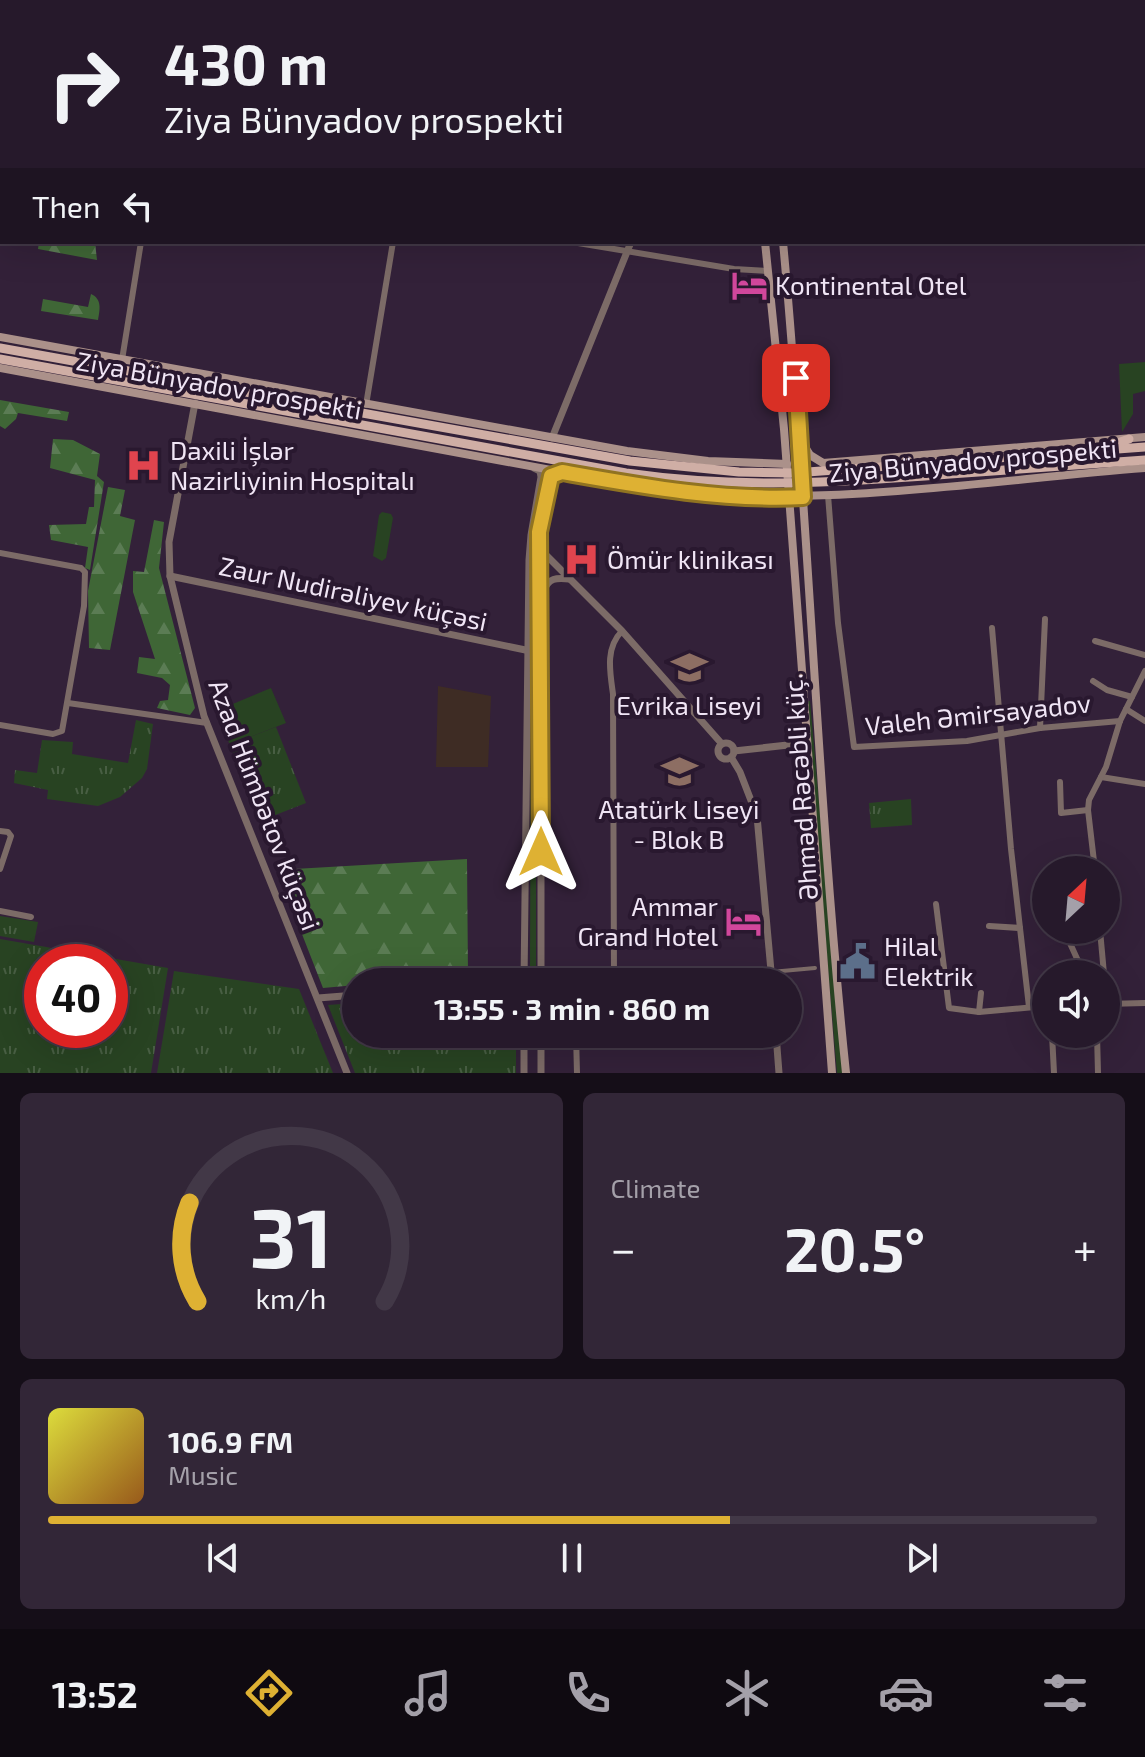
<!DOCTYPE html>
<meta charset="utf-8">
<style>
:root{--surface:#26192b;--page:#322637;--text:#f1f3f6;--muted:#a4a0a9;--line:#423847;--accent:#deb133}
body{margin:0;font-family:"Exo 2",sans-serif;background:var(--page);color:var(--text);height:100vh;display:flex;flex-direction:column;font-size:30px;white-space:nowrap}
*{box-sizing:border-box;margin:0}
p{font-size:26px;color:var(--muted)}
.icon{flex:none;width:44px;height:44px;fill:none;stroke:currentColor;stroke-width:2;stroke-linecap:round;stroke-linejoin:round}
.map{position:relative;height:1073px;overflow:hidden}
.details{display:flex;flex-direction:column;gap:20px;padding:20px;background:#150e18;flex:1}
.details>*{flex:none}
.hud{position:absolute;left:0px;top:0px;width:1146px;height:244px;box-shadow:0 8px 32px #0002,0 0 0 2px var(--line);background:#26192b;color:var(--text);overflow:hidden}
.needle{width:52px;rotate:26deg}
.fabs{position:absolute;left:1032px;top:856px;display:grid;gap:16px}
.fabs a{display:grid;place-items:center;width:88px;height:88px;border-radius:50%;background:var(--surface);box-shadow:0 8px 32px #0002,0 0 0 2px var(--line);font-size:40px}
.speed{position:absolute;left:24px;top:944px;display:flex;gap:16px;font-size:40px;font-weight:700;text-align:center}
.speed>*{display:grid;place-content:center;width:104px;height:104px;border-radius:50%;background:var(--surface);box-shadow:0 8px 32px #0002,0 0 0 2px var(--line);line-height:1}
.speed .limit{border:12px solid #d22;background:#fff;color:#111}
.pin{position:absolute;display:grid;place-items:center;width:68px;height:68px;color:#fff;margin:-34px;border-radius:16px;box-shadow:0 4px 12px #0006}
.me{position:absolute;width:88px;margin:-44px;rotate:0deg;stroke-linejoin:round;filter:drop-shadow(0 0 6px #0008)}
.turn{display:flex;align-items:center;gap:28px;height:168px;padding:0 32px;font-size:36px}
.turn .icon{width:104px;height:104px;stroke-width:2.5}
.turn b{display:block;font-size:56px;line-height:68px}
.then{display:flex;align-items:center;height:76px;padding:0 32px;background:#0003;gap:16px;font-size:30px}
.big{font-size:60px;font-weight:700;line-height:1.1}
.details .tile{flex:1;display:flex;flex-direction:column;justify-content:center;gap:12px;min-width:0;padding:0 28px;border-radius:12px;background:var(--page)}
.details .dial{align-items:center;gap:0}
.dial svg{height:208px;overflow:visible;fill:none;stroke:var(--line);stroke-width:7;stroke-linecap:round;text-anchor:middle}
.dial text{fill:var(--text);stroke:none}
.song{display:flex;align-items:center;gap:24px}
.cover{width:96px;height:96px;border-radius:12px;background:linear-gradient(135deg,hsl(60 70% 55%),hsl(30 70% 35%))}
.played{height:8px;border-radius:4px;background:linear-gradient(90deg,var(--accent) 65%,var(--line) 65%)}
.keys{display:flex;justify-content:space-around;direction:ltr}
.heat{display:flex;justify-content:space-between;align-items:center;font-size:44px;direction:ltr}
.details .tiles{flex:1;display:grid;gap:20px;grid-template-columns:1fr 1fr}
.tile:last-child{grid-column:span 2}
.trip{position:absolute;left:342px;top:968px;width:460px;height:80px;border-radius:40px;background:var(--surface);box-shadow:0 8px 32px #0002,0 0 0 2px var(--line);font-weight:700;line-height:80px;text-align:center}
.dock{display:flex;height:128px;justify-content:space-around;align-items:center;background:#0f0a11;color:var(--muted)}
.dock .icon{width:56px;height:56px}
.dock .current{color:var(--accent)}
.dock b{font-size:36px;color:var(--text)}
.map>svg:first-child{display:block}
.education{fill:#3e2c24}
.green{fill:#284322}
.forest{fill:url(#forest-firs)}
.park{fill:url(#park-tufts);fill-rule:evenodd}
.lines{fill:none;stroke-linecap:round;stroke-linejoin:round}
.pedestrian{stroke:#7c6b67;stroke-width:4}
.minor{stroke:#7c6b67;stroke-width:6}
.tertiary{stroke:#7c6b67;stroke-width:7}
.secondary{stroke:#ab918a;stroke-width:8}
.primary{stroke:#cfaea5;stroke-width:9}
.rail{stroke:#a395a8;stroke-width:2;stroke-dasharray:4 8;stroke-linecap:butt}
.route-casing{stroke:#907321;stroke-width:20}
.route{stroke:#deb133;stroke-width:14}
.labels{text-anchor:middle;stroke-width:8;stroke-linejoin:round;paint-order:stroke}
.poi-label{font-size:26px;fill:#f0e5f5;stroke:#29182f;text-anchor:start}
.street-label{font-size:26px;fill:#f0e5f5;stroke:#29182f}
</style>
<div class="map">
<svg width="1145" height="1073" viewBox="0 0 1145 1073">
<defs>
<pattern id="forest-firs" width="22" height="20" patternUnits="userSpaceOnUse" patternTransform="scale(2)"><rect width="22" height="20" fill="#3f6636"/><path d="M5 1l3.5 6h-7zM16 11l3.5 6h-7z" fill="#5b7c54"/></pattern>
<pattern id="park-tufts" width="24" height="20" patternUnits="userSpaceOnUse" patternTransform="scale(2)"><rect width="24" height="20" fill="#284322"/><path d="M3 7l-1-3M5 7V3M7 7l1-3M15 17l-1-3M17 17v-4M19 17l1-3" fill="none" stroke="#485e43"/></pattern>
</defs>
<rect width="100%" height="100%" fill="#332139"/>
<path class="education" d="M438 686 491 696 488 767H436Z"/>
<g class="green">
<path d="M1145 362V391L1133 394V414L1122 432 1119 364Z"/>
<path d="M382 512 391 514 393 518 386 558 382 561 373 556 379 515Z"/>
<path d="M534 665 536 670V973H530L531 670Z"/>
<path d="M271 688 286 723 230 745 216 711Z"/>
<path d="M805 701H810L843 1073H837Z"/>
</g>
<g class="forest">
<path d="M39 242 70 245 95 242 97 260 38 249Z"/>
<path d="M91 294C102 299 100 309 98 320L41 311 43 299 88 307Z"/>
<path d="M0 400 69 412 67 421 18 413 16 419 5 429 0 426Z"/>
<path d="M53 439 73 440 100 454 97 476 104 482 90 570 85 568 88 547 51 540 49 525 86 524 89 507H94L95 480 50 468Z"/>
<path d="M108 487 125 490 120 516 135 520 110 650 89 648 88 591Z"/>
<path d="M154 520 164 522 159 568 195 708 190 715 157 708 160 701 168 700 170 685 162 678 137 673 139 657 155 659 133 592V571L144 572Z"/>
<path d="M467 859 468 976 394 982H356V985L323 988 277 870Z"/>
</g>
<g class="park">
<path d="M136 720 153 724 147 769 142 778 120 797 98 806 47 799 48 790 14 783 15 770 37 773 42 740 73 742 72 754 128 763Z"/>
<path d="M276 727 306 803 260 821 230 745Z"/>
<path d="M911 799 912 825 871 828 869 803Z"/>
<path d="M0 916 38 922 34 942 0 936Z"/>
<path d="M0 939 168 968 151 1073H0ZM42 962H110V1030H42Z"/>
<path d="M174 971 299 989 333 1073H157Z"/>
<path d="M356 1003V1034H516V1073H355L328 1005Z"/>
</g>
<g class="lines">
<path class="pedestrian" d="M771 972 815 968"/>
<g class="minor">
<path d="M8 2V0"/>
<path d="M184 2 185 0"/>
<path d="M434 2 435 0"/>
<path d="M1144 29 1145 28"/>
<path d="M0 47 2 36"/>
<path d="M0 138H2"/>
<path d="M572 242 734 269 768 271"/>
<path d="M122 360 141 242"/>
<path d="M366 405 393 242"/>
<path d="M828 495 838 623 854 747 967 741 1040 728 1120 721"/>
<path d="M0 553 81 568 85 572 84 606 62 731 53 734 0 725"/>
<path d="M992 628 1011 849 1029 1007"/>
<path d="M1095 641 1145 655"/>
<path d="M1093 681 1107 690 1132 697"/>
<path d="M68 703 207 723"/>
<path d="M1126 709 1145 721"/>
<path d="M1040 728 1045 619"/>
<path d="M1101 777 1145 784"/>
<path d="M1060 782 1061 813 1088 810"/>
<path d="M0 831 8 832 11 836 0 869"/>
<path d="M1095 870 1088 810 1089 800 1106 767 1120 721 1145 671"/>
<path d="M936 904 949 1008 979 1012 1046 1006"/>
<path d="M0 911 31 917"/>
<path d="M989 926 1020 928"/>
<path d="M1064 930 1084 974"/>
<path d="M1100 930 1104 974"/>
<path d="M614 978 613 694C610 672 605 648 622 631"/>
<path d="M1106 991 1107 1004"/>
<path d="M1106 1004 1145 1003"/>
<path d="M979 1012 981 993"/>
<path d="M576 1034 577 1073"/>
<path d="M1052 1034 1054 1073"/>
<path d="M1097 1034 1098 1073"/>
</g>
<g class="tertiary">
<path d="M312 0 322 2"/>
<path d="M195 403 169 542 170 576 204 716 347 1073"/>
<path d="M552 438 631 242"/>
<path d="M541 550 622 631 722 744"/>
<path d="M170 576 540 653"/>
<path d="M544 591C548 577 557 578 570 579"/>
<circle cx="726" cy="751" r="8"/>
<path d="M734 751 806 743"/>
<path d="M731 757 740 772 757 816 772 982"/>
<path d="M523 982 771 972"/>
<path d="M524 982 529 560 531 535 541 477 540 471 534 468"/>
<path d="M541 982V602L539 532 551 476 560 472"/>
<path d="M318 998 356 995"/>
<path d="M524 1034V1073"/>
<path d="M776 1034 779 1073"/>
<path d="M541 1073V1034"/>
</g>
<g class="secondary">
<path d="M742 0V2"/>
<path d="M761 0V2"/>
<path d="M765 242 784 429 832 1073"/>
<path d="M783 242C809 519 817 796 846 1073"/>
<path d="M0 337 627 451 708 461 787 464"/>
<path d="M0 368 638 486C806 512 977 481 1145 468"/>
<path d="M803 444 810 455 823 463 1145 437"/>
</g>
<g class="primary">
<path d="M0 348 630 461 739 472 794 473 1145 447"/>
<path d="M0 359 626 473C738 489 837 483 950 474 1015 469 1080 465 1145 460"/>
<path d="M1106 447 1129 439"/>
</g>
<g class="rail">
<path d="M1144 123H1145"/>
<path d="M1144 151H1145"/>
</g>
</g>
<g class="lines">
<defs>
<path id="route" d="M541 852 539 532 551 476 562 472C641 486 722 501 803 497L796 378"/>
</defs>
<use href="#route" class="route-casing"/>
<use href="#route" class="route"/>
</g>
<defs>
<symbol id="hotel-bare" viewBox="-9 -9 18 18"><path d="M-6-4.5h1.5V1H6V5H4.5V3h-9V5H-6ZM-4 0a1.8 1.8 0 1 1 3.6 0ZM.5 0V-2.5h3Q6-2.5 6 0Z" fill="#d1479c" stroke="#29182f" stroke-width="2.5" paint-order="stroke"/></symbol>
<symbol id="hospital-bare" viewBox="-9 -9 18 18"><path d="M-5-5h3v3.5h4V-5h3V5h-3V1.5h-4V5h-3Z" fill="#e0444e" stroke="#29182f" stroke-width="2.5" paint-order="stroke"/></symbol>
<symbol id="school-bare" viewBox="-9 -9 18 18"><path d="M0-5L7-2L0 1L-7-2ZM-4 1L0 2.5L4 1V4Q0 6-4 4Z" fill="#8d6e63" stroke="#29182f" stroke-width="2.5" paint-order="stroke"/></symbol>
<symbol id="civic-bare" viewBox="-9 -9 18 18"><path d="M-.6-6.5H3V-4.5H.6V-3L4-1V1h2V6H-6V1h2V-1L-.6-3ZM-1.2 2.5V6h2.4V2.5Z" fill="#5c6f8a" stroke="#29182f" stroke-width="2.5" paint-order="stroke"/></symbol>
</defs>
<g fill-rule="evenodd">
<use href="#hotel-bare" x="724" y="260" width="51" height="51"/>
<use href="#hospital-bare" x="118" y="440" width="51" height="51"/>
<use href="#hospital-bare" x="556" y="534" width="51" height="51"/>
<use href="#school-bare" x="664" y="642" width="51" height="51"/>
<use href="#school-bare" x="654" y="746" width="51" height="51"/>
<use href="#hotel-bare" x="718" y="896" width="51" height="51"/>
<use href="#civic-bare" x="832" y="936" width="51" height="51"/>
</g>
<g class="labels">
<g class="poi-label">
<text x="775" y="295">Kontinental Otel</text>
<text x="170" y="460">Daxili İşlər<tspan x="170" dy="30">Nazirliyinin Hospitalı</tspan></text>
<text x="607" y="569">Ömür klinikası</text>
<text x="689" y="715" text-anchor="middle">Evrika Liseyi</text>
<text x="679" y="819" text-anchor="middle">Atatürk Liseyi<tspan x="679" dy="30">- Blok B</tspan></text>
<text x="718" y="916" text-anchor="end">Ammar<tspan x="718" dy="30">Grand Hotel</tspan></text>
<text x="884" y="956">Hilal<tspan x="884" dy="30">Elektrik</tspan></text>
</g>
<g class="street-label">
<text transform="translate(219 386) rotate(10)" y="9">Ziya Bünyadov prospekti</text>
<text transform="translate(973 461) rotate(-5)" y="9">Ziya Bünyadov prospekti</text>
<text transform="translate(353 594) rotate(12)" y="9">Zaur Nudirəliyev küçəsi</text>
<text transform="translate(978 715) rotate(-6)" y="9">Valeh Əmirsayadov</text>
<text transform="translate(801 787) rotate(-94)" y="9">Əhməd Rəcəbli küç.</text>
<text transform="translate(264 805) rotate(69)" y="9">Azad Hümbətov küçəsi</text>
</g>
</g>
</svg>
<div class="fabs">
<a><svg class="needle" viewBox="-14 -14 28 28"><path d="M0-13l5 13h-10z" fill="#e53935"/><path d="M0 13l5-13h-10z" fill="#a4a0a9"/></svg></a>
<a><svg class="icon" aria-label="sound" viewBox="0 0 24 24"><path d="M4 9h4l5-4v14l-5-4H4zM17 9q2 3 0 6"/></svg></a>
</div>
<div class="speed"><div class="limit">40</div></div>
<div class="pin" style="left:796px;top:378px;background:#d93025"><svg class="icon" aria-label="arrive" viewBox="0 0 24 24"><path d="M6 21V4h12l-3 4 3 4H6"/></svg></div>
<svg class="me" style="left:541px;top:852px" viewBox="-20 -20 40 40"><path d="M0-17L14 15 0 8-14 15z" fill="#deb133" stroke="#fff" stroke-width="4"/></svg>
<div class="trip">13:55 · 3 min · 860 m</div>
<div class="hud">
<div class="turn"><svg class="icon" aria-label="right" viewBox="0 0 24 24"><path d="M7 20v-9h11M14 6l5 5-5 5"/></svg><div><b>430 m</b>Ziya Bünyadov prospekti</div></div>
<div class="then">Then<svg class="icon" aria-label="left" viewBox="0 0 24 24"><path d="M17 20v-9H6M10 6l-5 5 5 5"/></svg></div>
</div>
</div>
<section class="details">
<div class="tiles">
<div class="tile dial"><svg viewBox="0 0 100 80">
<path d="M14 69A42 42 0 1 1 86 69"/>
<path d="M14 69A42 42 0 0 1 11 31" stroke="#deb133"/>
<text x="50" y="56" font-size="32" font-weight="700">31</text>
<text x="50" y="72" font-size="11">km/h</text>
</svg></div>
<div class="tile"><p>Climate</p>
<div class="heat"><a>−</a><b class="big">20.5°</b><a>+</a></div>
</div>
<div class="tile">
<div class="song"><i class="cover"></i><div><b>106.9 FM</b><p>Music</p></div></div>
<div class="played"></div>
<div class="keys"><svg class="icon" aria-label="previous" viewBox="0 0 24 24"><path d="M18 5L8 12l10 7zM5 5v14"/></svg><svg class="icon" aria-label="pause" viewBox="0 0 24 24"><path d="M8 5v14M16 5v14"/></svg><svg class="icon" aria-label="next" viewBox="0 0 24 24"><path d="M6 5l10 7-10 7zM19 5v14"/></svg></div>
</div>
</div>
</section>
<nav class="dock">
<b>13:52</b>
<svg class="icon current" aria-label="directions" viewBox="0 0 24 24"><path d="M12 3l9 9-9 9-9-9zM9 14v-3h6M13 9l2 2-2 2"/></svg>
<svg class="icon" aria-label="music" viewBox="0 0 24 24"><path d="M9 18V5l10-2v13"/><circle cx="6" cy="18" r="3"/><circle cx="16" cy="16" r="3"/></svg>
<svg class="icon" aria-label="phone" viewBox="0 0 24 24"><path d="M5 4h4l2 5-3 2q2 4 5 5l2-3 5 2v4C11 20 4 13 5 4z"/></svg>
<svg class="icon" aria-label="climate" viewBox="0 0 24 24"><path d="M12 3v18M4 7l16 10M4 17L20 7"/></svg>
<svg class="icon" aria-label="car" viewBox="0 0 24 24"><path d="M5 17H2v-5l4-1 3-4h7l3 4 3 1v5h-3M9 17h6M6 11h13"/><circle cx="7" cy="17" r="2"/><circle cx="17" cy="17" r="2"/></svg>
<svg class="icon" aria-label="filters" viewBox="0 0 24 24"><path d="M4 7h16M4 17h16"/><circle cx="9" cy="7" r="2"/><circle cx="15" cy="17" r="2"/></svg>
</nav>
